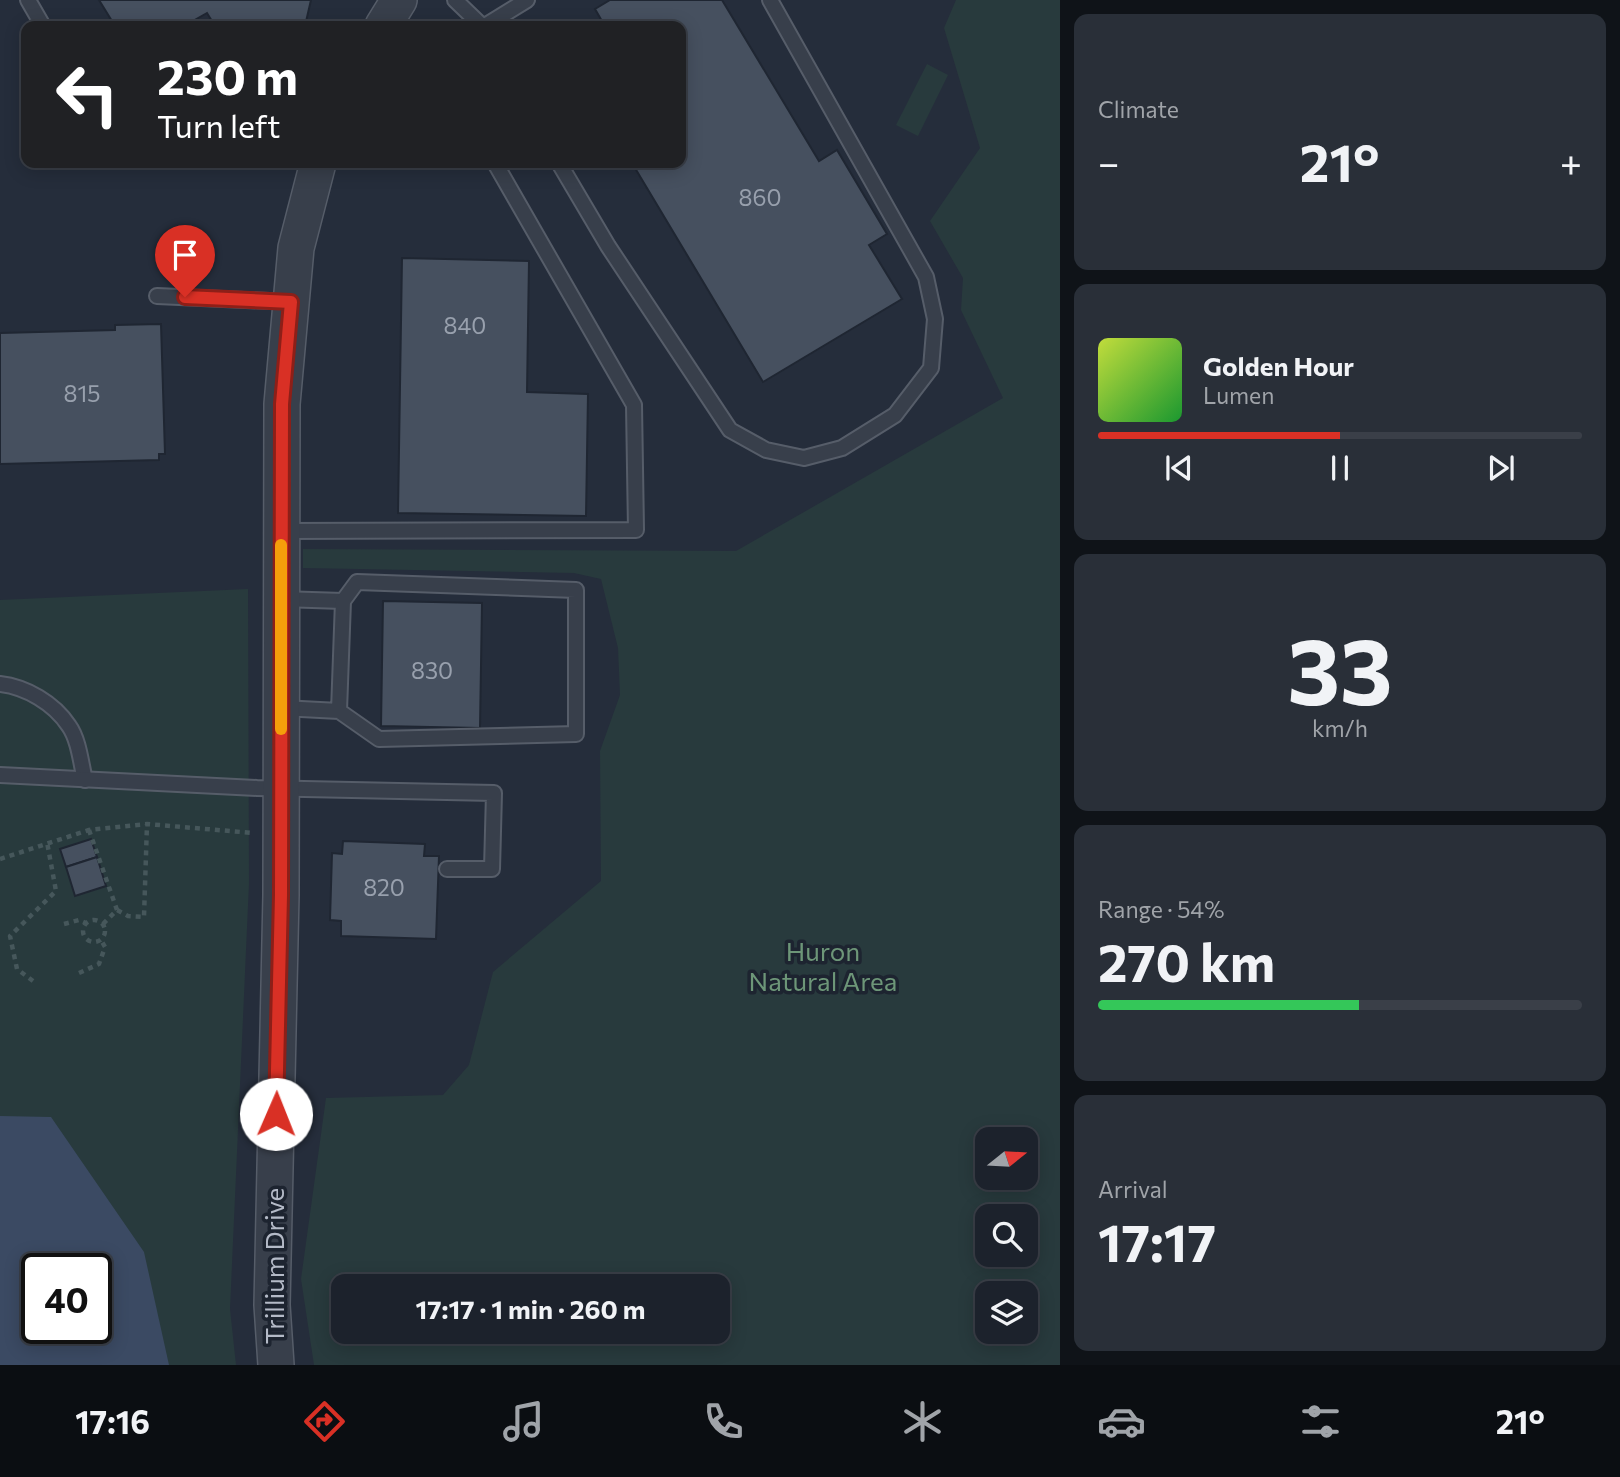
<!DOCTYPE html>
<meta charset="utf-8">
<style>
:root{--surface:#1c222c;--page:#292f38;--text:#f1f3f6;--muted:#a0a4a9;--line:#3a3f48;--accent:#d93025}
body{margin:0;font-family:Commissioner,sans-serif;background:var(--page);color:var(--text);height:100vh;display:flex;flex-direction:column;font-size:26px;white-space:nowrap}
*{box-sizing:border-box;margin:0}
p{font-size:23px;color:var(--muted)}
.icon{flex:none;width:38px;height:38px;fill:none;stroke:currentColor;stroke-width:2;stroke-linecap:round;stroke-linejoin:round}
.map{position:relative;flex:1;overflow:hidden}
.panel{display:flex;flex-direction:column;gap:14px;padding:14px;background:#0f1318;width:560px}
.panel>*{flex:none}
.banner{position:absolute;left:21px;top:21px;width:665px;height:147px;border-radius:14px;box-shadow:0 4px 18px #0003,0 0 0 2px var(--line);background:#202124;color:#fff;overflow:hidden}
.needle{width:46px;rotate:72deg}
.fabs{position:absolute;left:975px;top:1127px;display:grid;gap:14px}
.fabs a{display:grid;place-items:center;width:63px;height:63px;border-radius:14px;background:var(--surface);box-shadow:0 4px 18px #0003,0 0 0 2px var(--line);font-size:35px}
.speed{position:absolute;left:21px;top:1253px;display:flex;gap:14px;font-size:35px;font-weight:700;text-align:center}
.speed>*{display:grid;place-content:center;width:91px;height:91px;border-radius:50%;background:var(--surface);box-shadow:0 4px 18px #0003,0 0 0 2px var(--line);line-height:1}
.speed .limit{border:4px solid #111;border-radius:10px;background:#fff;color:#111}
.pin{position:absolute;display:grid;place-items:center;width:60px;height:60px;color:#fff;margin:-72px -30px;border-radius:50% 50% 50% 0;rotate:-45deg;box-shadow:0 0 7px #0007}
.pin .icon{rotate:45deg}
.me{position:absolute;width:77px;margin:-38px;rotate:1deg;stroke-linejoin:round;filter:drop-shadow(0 0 5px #0008)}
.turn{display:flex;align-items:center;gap:24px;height:147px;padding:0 21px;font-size:32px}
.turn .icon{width:91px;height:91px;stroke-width:2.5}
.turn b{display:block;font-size:49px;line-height:60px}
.big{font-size:52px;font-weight:700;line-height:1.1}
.panel .widget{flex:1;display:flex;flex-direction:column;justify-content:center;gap:10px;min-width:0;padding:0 24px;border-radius:14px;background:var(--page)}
.panel .dial{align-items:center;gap:0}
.dial b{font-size:91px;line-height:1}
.song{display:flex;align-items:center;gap:21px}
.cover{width:84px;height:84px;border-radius:10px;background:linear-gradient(135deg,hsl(70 70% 55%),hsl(130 70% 35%))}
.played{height:7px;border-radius:4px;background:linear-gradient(90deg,var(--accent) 50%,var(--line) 50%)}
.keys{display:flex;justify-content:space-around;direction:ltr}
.heat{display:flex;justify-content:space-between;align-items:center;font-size:38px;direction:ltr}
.charge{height:10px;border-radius:5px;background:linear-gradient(90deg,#34c759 54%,var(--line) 0)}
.trip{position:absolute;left:331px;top:1274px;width:399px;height:70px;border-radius:14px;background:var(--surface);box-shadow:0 4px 18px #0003,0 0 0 2px var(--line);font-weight:700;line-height:70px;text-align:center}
.tab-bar{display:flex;height:112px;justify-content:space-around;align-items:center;background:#0b0e12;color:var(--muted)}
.tab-bar .icon{width:49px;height:49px}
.tab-bar .on{color:var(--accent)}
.tab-bar b{font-size:32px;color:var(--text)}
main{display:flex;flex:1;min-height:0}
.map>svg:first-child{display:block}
.green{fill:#283a3d;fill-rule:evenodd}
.water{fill:#3b4a63;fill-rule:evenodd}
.building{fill:#46505f;stroke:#1f2632;stroke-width:2}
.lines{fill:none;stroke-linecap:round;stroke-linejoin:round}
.service-casing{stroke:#565d69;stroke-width:18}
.tertiary-casing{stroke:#565d69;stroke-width:38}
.path{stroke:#46575b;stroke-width:4.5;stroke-dasharray:5 5;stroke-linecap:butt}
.service{stroke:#383f4b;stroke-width:14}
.tertiary{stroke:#383f4b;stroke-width:35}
.route-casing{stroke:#8d1f18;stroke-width:18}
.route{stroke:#d93025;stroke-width:12}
.slow{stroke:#f59e0b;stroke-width:12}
.labels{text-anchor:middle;stroke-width:7;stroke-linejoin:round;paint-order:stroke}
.number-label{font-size:23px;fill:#98a0ad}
.park-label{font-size:26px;fill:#6d9678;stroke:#1d2430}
.street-label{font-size:26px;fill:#b4bac7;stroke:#1d2430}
</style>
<main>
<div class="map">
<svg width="1060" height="1365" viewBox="0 0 1060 1365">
<rect width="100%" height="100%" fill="#252d3b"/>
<g class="green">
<path d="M956 0H1060V1365H314L301 1279 326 1098 443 1095 469 1065 493 972 601 881 600 751 620 695 618 648 601 579 574 573 303 568V549L736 551 1003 398 961 310 963 278 930 221 980 148 944 28ZM987 1139H1026V1178H987ZM987 1216H1026V1255H987ZM343 1286H718V1332H343ZM987 1293H1026V1332H987Z"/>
<path d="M927 64 948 75 918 136 896 125Z"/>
<path d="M248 589 249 883 230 1309 236 1365H0V600ZM37 1269H96V1328H37Z"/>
</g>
<path class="water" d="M0 1116 51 1117 144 1252 169 1365H0ZM37 1269H96V1328H37Z"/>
<g class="building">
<path d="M99 0H311L305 26H215L207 13 184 26H115Z"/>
<path d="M610 0H722L819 161 837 150 887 234 869 245 902 299 763 382 632 163H681V26H598L603 23 595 9Z"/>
<path d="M402 258 529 261 527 392 588 394 586 516 398 513Z"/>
<path d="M161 324 165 454H159V460L0 464V333L115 330V325Z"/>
<path d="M383 601 482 603 480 728 381 726Z"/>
<path d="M91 839 97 857 66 867 60 849Z"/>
<path d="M343 841 425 844 424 856H439L436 939 341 936V921L330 920 332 853 342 854Z"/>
<path d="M97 857 106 886 75 896 66 867Z"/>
</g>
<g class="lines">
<defs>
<g id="service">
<path d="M28 0 43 26"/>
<path d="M455 0 482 26"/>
<path d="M485 26 527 0"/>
<path d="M559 163 608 246 730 430 766 450 804 458 842 448 895 415 931 368 935 319 926 277 770 0"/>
<path d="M157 296 291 302"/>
<path d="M283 531 636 530 634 405 495 163"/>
<path d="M281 599 343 601"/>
<path d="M0 684C26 687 54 703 69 726 79 740 81 764 85 780"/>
<path d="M282 708 339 711 379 739 576 734V590L357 582 343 601 339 711"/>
<path d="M0 775 257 788 494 793 492 869H447"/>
</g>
<g id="tertiary">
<path d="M383 26 399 0"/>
<path d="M276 1365 272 1305 281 895 282 404 296 248 318 163"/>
</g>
</defs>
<use href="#service" class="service-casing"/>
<use href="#tertiary" class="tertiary-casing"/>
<g class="path">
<path d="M89 830 117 910"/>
<path d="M0 859 89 830 147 824 253 833"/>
<circle cx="94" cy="931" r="11"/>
<path d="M64 924 79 920 86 923"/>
<path d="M103 924 117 910 128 916 144 917 147 824"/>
<path d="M79 973 99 964 105 947 101 940"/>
<path d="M33 981 17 969 10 936 56 891 47 842"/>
</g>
<use href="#service" class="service"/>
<use href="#tertiary" class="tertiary"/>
</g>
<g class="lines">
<defs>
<path id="route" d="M185 297 291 302 282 404 281 895 276 1114"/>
</defs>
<use href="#route" class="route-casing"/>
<use href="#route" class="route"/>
<path class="slow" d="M281 545V729"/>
</g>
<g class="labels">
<g class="number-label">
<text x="760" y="206">860</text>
<text x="465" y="334">840</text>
<text x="82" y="402">815</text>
<text x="432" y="679">830</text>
<text x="384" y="896">820</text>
</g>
<g class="park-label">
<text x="823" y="961">Huron<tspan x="823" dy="30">Natural Area</tspan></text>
</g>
<g class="street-label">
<text transform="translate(275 1266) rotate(-90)" y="9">Trillium Drive</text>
</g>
</g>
</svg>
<div class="fabs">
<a><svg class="needle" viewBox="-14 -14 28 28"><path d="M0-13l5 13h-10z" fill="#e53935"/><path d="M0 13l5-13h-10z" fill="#a0a4a9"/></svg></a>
<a><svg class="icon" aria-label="search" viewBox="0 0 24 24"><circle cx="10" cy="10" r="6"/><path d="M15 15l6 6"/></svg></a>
<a><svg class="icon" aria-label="layers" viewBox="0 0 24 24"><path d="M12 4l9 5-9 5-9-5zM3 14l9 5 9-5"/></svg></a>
</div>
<div class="speed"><div class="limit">40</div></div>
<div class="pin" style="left:185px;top:297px;background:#d93025"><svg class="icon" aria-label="arrive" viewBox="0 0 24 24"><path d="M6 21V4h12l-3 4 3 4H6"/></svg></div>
<svg class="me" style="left:276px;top:1114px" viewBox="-20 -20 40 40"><circle r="19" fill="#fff"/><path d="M0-13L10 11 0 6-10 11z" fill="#d93025"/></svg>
<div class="trip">17:17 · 1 min · 260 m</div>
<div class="banner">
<div class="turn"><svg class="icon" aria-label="left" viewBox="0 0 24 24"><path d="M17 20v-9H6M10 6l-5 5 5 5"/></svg><div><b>230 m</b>Turn left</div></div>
</div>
</div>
<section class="panel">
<div class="widget"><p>Climate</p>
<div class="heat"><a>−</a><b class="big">21°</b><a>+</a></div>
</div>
<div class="widget">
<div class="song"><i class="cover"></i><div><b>Golden Hour</b><p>Lumen</p></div></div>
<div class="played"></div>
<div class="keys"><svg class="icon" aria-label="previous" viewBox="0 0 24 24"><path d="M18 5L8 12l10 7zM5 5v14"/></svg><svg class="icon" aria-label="pause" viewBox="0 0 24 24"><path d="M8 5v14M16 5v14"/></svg><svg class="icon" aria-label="next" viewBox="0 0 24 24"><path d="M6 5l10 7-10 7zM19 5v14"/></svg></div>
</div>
<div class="widget dial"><b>33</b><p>km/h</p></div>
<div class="widget"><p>Range · 54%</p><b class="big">270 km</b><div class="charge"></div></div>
<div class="widget"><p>Arrival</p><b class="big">17:17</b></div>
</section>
</main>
<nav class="tab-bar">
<b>17:16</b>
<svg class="icon on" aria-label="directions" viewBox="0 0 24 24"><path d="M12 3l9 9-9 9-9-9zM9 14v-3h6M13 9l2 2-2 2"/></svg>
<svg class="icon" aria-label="music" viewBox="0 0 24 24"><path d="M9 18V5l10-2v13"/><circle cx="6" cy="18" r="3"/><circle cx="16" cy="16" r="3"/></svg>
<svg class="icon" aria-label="phone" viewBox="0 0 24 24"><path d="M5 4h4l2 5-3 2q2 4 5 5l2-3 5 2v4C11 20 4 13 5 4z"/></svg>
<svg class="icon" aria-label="climate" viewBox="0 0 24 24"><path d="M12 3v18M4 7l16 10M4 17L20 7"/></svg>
<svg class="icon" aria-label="car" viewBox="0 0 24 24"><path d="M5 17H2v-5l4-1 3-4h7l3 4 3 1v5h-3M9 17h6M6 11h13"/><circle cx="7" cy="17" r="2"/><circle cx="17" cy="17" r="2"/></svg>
<svg class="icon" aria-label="filters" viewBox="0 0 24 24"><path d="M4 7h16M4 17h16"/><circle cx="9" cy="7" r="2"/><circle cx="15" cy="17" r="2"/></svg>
<b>21°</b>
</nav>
